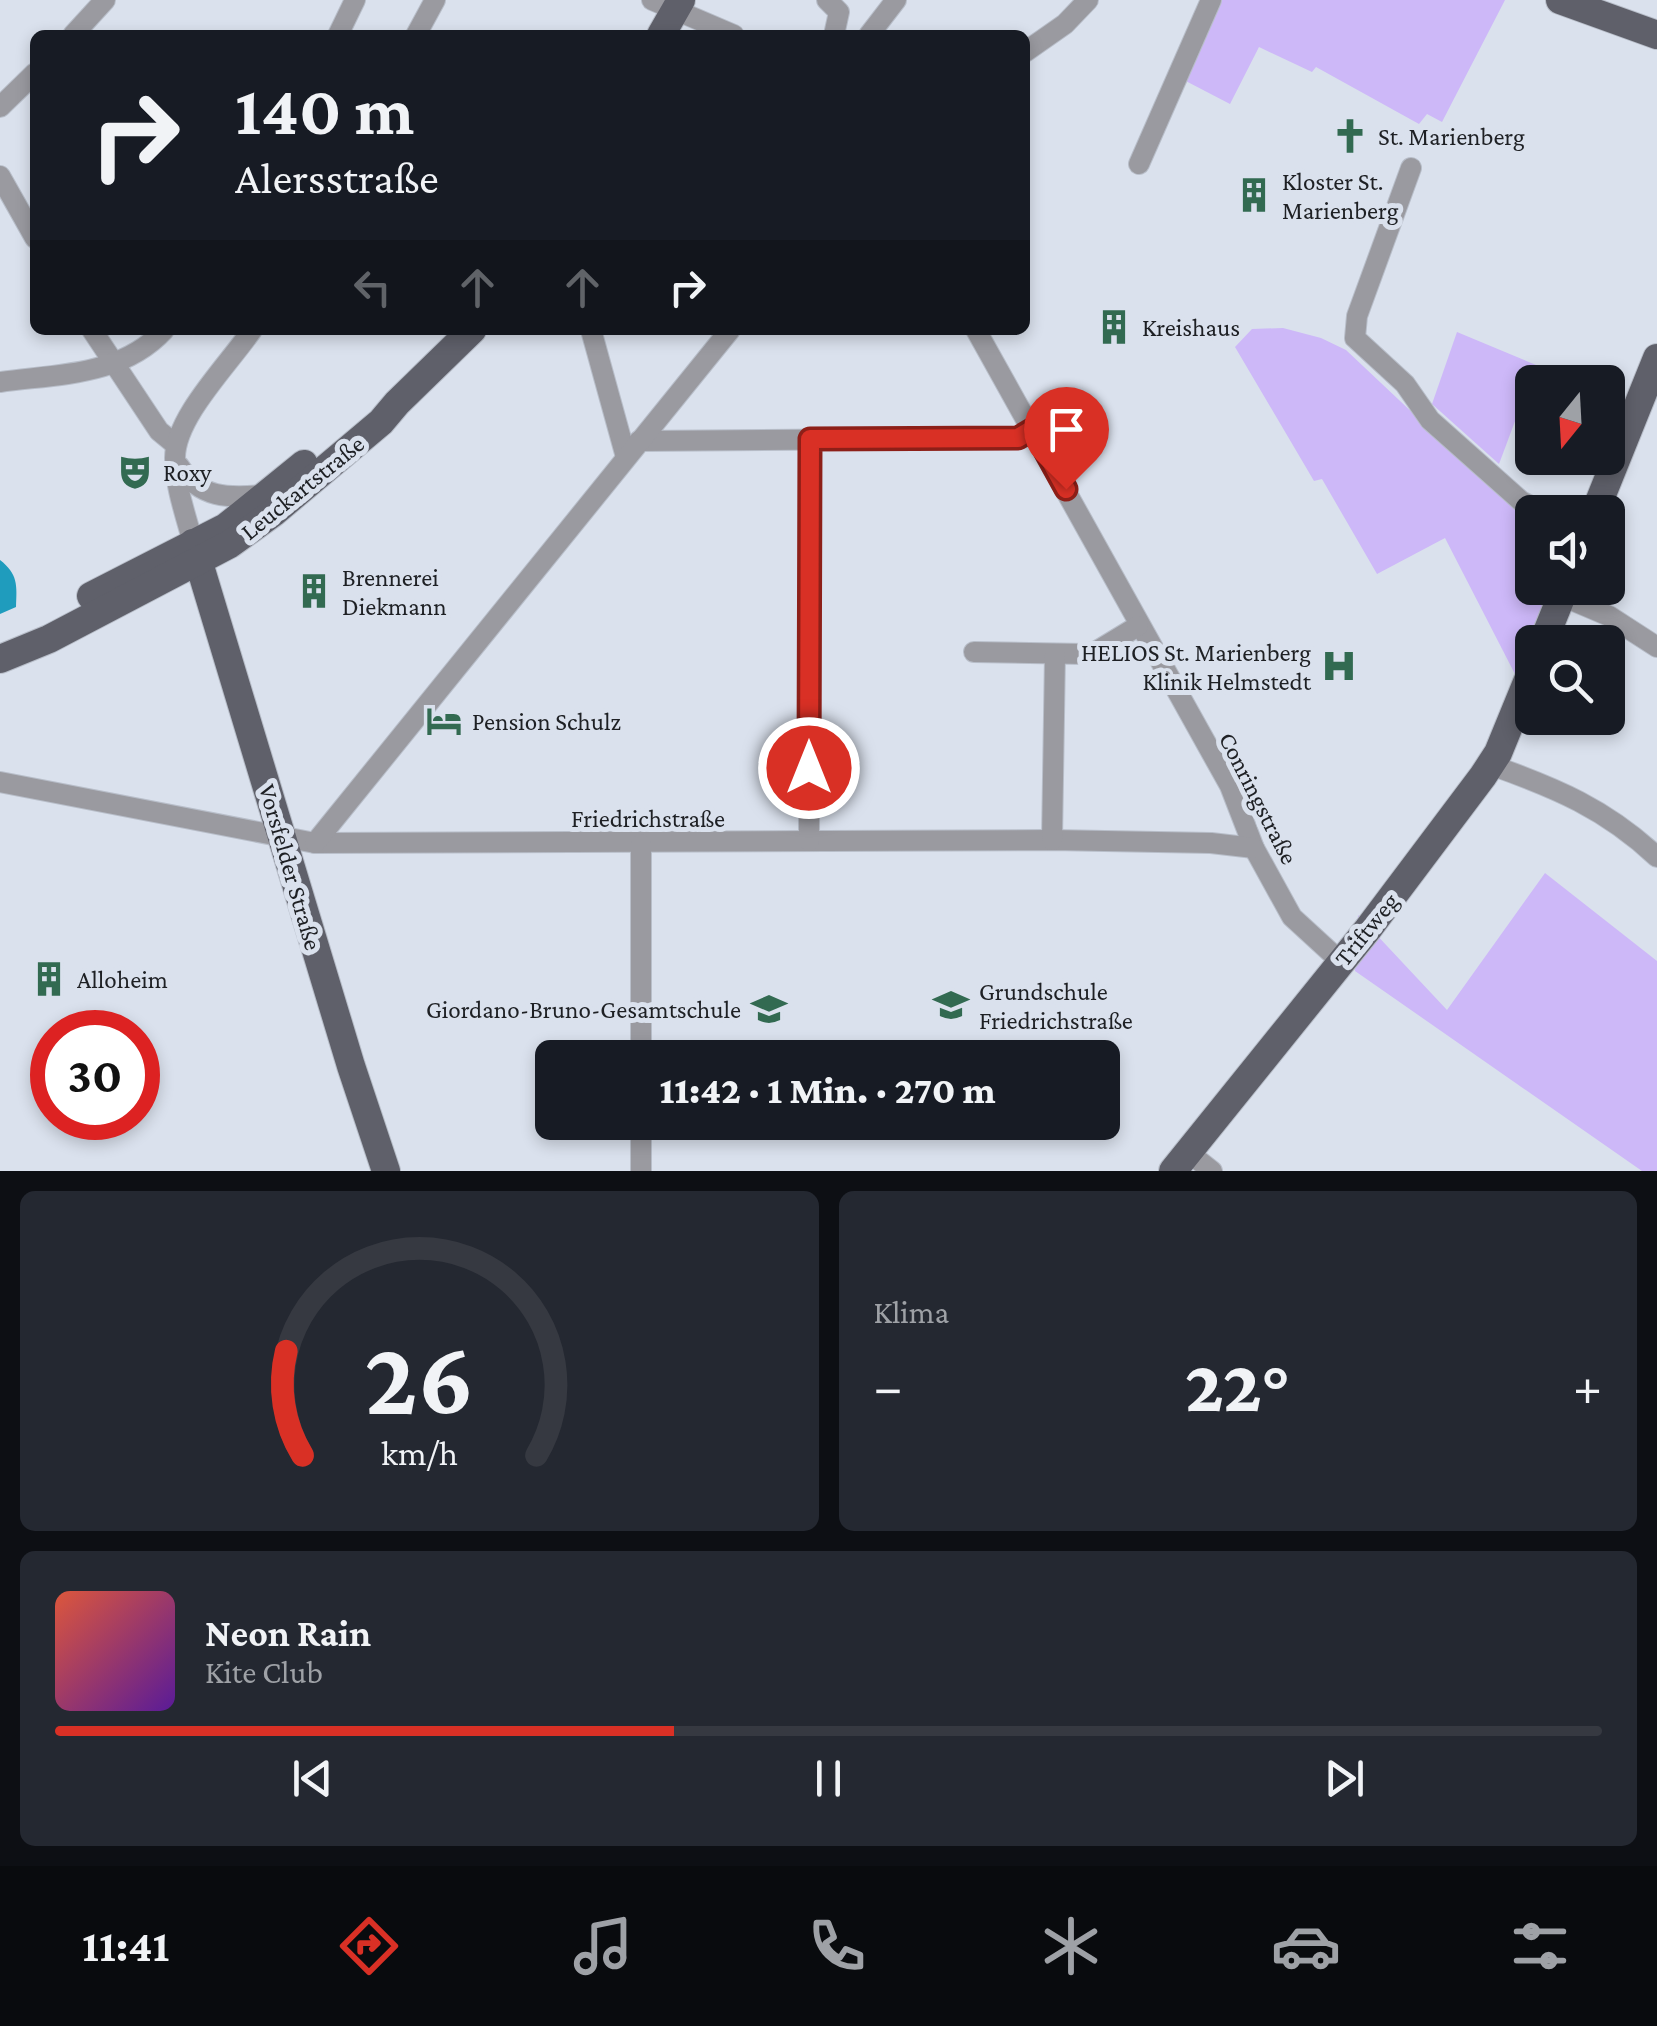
<!DOCTYPE html>
<html lang="de">
<meta charset="utf-8">
<style>
:root{--surface:#171b24;--page:#242831;--text:#f1f3f6;--muted:#9ea1a6;--line:#363941;--accent:#d93025}
body{margin:0;font-family:"Crimson Pro",serif;background:var(--page);color:var(--text);height:100vh;display:flex;flex-direction:column;font-size:38px;white-space:nowrap}
*{box-sizing:border-box;margin:0}
p{font-size:32px;color:var(--muted)}
.icon{flex:none;width:55px;height:55px;fill:none;stroke:currentColor;stroke-width:2;stroke-linecap:round;stroke-linejoin:round}
.map{position:relative;height:1171px;overflow:hidden}
.panel{display:flex;flex-direction:column;gap:20px;padding:20px;background:#0d0f14;flex:1}
.panel>*{flex:none}
.top-card{position:absolute;left:30px;top:30px;width:1000px;height:305px;border-radius:15px;box-shadow:0 5px 15px #0003;background:#171b24;color:var(--text);overflow:hidden}
.needle{width:65px;rotate:198deg}
.tools{position:absolute;left:1515px;top:365px;display:grid;gap:20px}
.tools a{display:grid;place-items:center;width:110px;height:110px;border-radius:15px;background:var(--surface);box-shadow:0 5px 15px #0003;font-size:50px}
.speed{position:absolute;left:30px;top:1010px;display:flex;gap:20px;font-size:50px;font-weight:700;text-align:center}
.speed>*{display:grid;place-content:center;width:130px;height:130px;border-radius:50%;background:var(--surface);box-shadow:0 5px 15px #0003;line-height:1}
.speed .limit{border:15px solid #d22;background:#fff;color:#111}
.pin{position:absolute;display:grid;place-items:center;width:85px;height:85px;color:#fff;margin:-102px -42px;border-radius:50% 50% 50% 0;rotate:-45deg;box-shadow:0 0 10px #0007}
.pin .icon{rotate:45deg}
.me{position:absolute;width:110px;margin:-55px;rotate:0deg;stroke-linejoin:round;filter:drop-shadow(0 0 8px #0008)}
.turn{display:flex;align-items:center;gap:35px;height:210px;padding:0 40px;font-size:45px}
.turn .icon{width:130px;height:130px;stroke-width:2.5}
.turn b{display:block;font-size:70px;line-height:85px}
.lanes{display:flex;align-items:center;height:95px;padding:0 40px;background:#0003;justify-content:center;gap:50px;direction:ltr}
.lanes .off{opacity:.35}
.big{font-size:75px;font-weight:800;line-height:1.1}
.panel .card{flex:1;display:flex;flex-direction:column;justify-content:center;gap:15px;min-width:0;padding:0 35px;border-radius:15px;background:var(--page)}
.panel .dial{align-items:center;gap:0}
.dial svg{height:260px;overflow:visible;fill:none;stroke:var(--line);stroke-width:7;stroke-linecap:round;text-anchor:middle}
.dial text{fill:var(--text);stroke:none}
.song{display:flex;align-items:center;gap:30px}
.cover{width:120px;height:120px;border-radius:15px;background:linear-gradient(135deg,hsl(10 70% 55%),hsl(270 70% 35%))}
.played{height:10px;border-radius:5px;background:linear-gradient(90deg,var(--accent) 40%,var(--line) 40%)}
.keys{display:flex;justify-content:space-around;direction:ltr}
.heat{display:flex;justify-content:space-between;align-items:center;font-size:55px;direction:ltr}
.panel .tiles{flex:1;display:grid;gap:20px;grid-template-columns:1fr 1fr}
.card:last-child{grid-column:span 2}
.trip{position:absolute;left:535px;top:1040px;width:585px;height:100px;border-radius:15px;background:var(--surface);box-shadow:0 5px 15px #0003;font-weight:800;line-height:100px;text-align:center}
.dock{display:flex;height:160px;justify-content:space-around;align-items:center;background:#090b0e;color:var(--muted)}
.dock .icon{width:70px;height:70px}
.dock .current{color:var(--accent)}
.dock b{font-size:45px;color:var(--text)}
.map>svg:first-child{display:block}
.green{fill:#cdb8f8}
.water{fill:#1f9cbd}
.lines{fill:none;stroke-linecap:round;stroke-linejoin:round}
.minor-casing{stroke:#b8bec9;stroke-width:22}
.major-casing{stroke:#b8bec9;stroke-width:30}
.minor{stroke:#9a9aa0;stroke-width:20}
.major{stroke:#5f606a;stroke-width:28}
.route-casing{stroke:#8d1f18;stroke-width:25}
.route{stroke:#d93025;stroke-width:18}
.labels{text-anchor:middle;stroke-width:10;stroke-linejoin:round;paint-order:stroke}
.poi-label{font-size:25px;fill:#1e2024;stroke:#dae1ed;text-anchor:start}
.street-label{font-size:25px;fill:#1e2024;stroke:#dae1ed}
</style>
<div class="map">
<svg width="1657" height="1171" viewBox="0 0 1657 1171">
<rect width="100%" height="100%" fill="#dae1ed"/>
<g class="green">
<path d="M1215 0H1505L1442 122 1427 114 1419 124 1316 67 1312 72 1259 47 1230 104 1180 78Z"/>
<path d="M1283 328 1321 338 1346 350 1487 483 1532 516V549L1520 581 1554 595 1518 680 1445 538 1377 574 1322 479 1314 481 1235 347 1252 329Z"/>
<path d="M1457 332 1536 365 1499 464 1432 404Z"/>
<path d="M1545 873 1657 961V1171H1642L1355 971 1358 915 1447 1010Z"/>
</g>
<path class="water" d="M0 560C18 574 17 585 16 607L0 614Z"/>
<g class="lines">
<defs>
<g id="minor">
<path d="M652 0 734 35"/>
<path d="M827 0 839 12 834 35"/>
<path d="M73 35 105 0"/>
<path d="M338 35 355 0"/>
<path d="M416 35 435 0"/>
<path d="M869 35 896 0"/>
<path d="M1025 52 1065 24 1088 0"/>
<path d="M0 107 35 73"/>
<path d="M1139 164 1211 0"/>
<path d="M1411 168 1357 316 1355 338 1405 384 1430 420 1521 501 1542 512"/>
<path d="M0 176 35 238"/>
<path d="M92 330 159 431 176 445"/>
<path d="M591 330 626 457"/>
<path d="M976 330 1230 786 1254 848 1292 917 1340 961"/>
<path d="M0 382C58 374 122 376 164 330"/>
<path d="M639 441 1018 438 1033 429"/>
<path d="M179 466C200 499 228 498 264 495"/>
<path d="M193 543C186 516 175 486 175 458 175 417 229 364 252 330"/>
<path d="M1562 596 1609 616 1657 647"/>
<path d="M974 652 1084 654 1097 651 1138 626"/>
<path d="M1491 765C1556 788 1606 809 1657 857"/>
<path d="M0 782 315 843 1052 840 1211 843 1254 848"/>
<path d="M1052 840 1055 654"/>
<path d="M809 841 810 439"/>
<path d="M315 843 730 330"/>
<path d="M641 1058V844"/>
<path d="M641 1122V1171"/>
<path d="M1188 1152 1212 1171"/>
</g>
<g id="major">
<path d="M1560 0 1657 35"/>
<path d="M661 35 681 0"/>
<path d="M1595 512 1657 358"/>
<path d="M193 543 351 1066 386 1171"/>
<path d="M91 596 226 527 304 464"/>
<path d="M1543 642 1565 588"/>
<path d="M0 659 49 639 230 544 273 513 381 422 397 403 472 330"/>
<path d="M1173 1171 1368 929 1483 776 1498 753 1532 670"/>
</g>
</defs>
<use href="#minor" class="minor-casing"/>
<use href="#major" class="major-casing"/>
<use href="#minor" class="minor"/>
<use href="#major" class="major"/>
</g>
<g class="lines">
<defs>
<path id="route" d="M809 768 810 439 1018 438 1033 429 1066 489"/>
</defs>
<use href="#route" class="route-casing"/>
<use href="#route" class="route"/>
</g>
<defs>
<symbol id="church-bare" viewBox="-9 -9 18 18"><path d="M-1.2-6h2.4v3.5h3.3v2.4h-3.3V6h-2.4V-.1h-3.3v-2.4h3.3Z" fill="#326a51" stroke="#dae1ed" stroke-width="2.5" paint-order="stroke"/></symbol>
<symbol id="building-bare" viewBox="-9 -9 18 18"><path d="M-4-6H4V6H1V3H-1V6H-4ZM-2.5-4.3h1.7v1.8h-1.7ZM.8-4.3h1.7v1.8H.8ZM-2.5-1h1.7V.8h-1.7ZM.8-1h1.7V.8H.8Z" fill="#326a51" stroke="#dae1ed" stroke-width="2.5" paint-order="stroke"/></symbol>
<symbol id="theatre-bare" viewBox="-9 -9 18 18"><path d="M-5-5.5Q0-4 5-5.5V0Q5 5 0 6Q-5 5-5 0ZM-3.3-2.5H-1v1.5H-3.3ZM1-2.5H3.3v1.5H1ZM-2.8 1Q0 5.5 2.8 1Z" fill="#326a51" stroke="#dae1ed" stroke-width="2.5" paint-order="stroke"/></symbol>
<symbol id="hospital-bare" viewBox="-9 -9 18 18"><path d="M-5-5h3v3.5h4V-5h3V5h-3V1.5h-4V5h-3Z" fill="#326a51" stroke="#dae1ed" stroke-width="2.5" paint-order="stroke"/></symbol>
<symbol id="hotel-bare" viewBox="-9 -9 18 18"><path d="M-6-4.5h1.5V1H6V5H4.5V3h-9V5H-6ZM-4 0a1.8 1.8 0 1 1 3.6 0ZM.5 0V-2.5h3Q6-2.5 6 0Z" fill="#326a51" stroke="#dae1ed" stroke-width="2.5" paint-order="stroke"/></symbol>
<symbol id="school-bare" viewBox="-9 -9 18 18"><path d="M0-5L7-2L0 1L-7-2ZM-4 1L0 2.5L4 1V4Q0 6-4 4Z" fill="#326a51" stroke="#dae1ed" stroke-width="2.5" paint-order="stroke"/></symbol>
</defs>
<g fill-rule="evenodd">
<use href="#church-bare" x="1325" y="111" width="50" height="50"/>
<use href="#building-bare" x="1229" y="170" width="50" height="50"/>
<use href="#building-bare" x="1089" y="302" width="50" height="50"/>
<use href="#theatre-bare" x="110" y="447" width="50" height="50"/>
<use href="#building-bare" x="289" y="566" width="50" height="50"/>
<use href="#hospital-bare" x="1314" y="641" width="50" height="50"/>
<use href="#hotel-bare" x="419" y="696" width="50" height="50"/>
<use href="#building-bare" x="24" y="954" width="50" height="50"/>
<use href="#school-bare" x="926" y="980" width="50" height="50"/>
<use href="#school-bare" x="744" y="984" width="50" height="50"/>
</g>
<g class="labels">
<g class="poi-label">
<text x="1378" y="145">St. Marienberg</text>
<text x="1282" y="190">Kloster St.<tspan x="1282" dy="29">Marienberg</tspan></text>
<text x="1142" y="336">Kreishaus</text>
<text x="163" y="481">Roxy</text>
<text x="342" y="586">Brennerei<tspan x="342" dy="29">Diekmann</tspan></text>
<text x="1311" y="661" text-anchor="end">HELIOS St. Marienberg<tspan x="1311" dy="29">Klinik Helmstedt</tspan></text>
<text x="472" y="730">Pension Schulz</text>
<text x="77" y="988">Alloheim</text>
<text x="979" y="1000">Grundschule<tspan x="979" dy="29">Friedrichstraße</tspan></text>
<text x="741" y="1018" text-anchor="end">Giordano-Bruno-Gesamtschule</text>
</g>
<g class="street-label">
<text transform="translate(302 487) rotate(-39)" y="9">Leuckartstraße</text>
<text transform="translate(1259 798) rotate(63)" y="9">Conringstraße</text>
<text x="648" y="827">Friedrichstraße</text>
<text transform="translate(291 867) rotate(74)" y="9">Vorsfelder Straße</text>
<text transform="translate(1366 929) rotate(-51)" y="9">Triftweg</text>
</g>
</g>
</svg>
<div class="tools">
<a><svg class="needle" viewBox="-14 -14 28 28"><path d="M0-13l5 13h-10z" fill="#e53935"/><path d="M0 13l5-13h-10z" fill="#9ea1a6"/></svg></a>
<a><svg class="icon" aria-label="sound" viewBox="0 0 24 24"><path d="M4 9h4l5-4v14l-5-4H4zM17 9q2 3 0 6"/></svg></a>
<a><svg class="icon" aria-label="search" viewBox="0 0 24 24"><circle cx="10" cy="10" r="6"/><path d="M15 15l6 6"/></svg></a>
</div>
<div class="speed"><div class="limit">30</div></div>
<div class="pin" style="left:1066px;top:489px;background:#d93025"><svg class="icon" aria-label="arrive" viewBox="0 0 24 24"><path d="M6 21V4h12l-3 4 3 4H6"/></svg></div>
<svg class="me" style="left:809px;top:768px" viewBox="-20 -20 40 40"><circle r="17" fill="#d93025" stroke="#fff" stroke-width="3"/><path d="M0-11L8 9 0 5-8 9z" fill="#fff"/></svg>
<div class="trip">11:42 · 1 Min. · 270 m</div>
<div class="top-card">
<div class="turn"><svg class="icon" aria-label="right" viewBox="0 0 24 24"><path d="M7 20v-9h11M14 6l5 5-5 5"/></svg><div><b>140 m</b>Alersstraße</div></div>
<div class="lanes"><svg class="icon off" aria-label="left" viewBox="0 0 24 24"><path d="M17 20v-9H6M10 6l-5 5 5 5"/></svg><svg class="icon off" aria-label="ahead" viewBox="0 0 24 24"><path d="M12 20V5M6 11l6-6 6 6"/></svg><svg class="icon off" aria-label="ahead" viewBox="0 0 24 24"><path d="M12 20V5M6 11l6-6 6 6"/></svg><svg class="icon" aria-label="right" viewBox="0 0 24 24"><path d="M7 20v-9h11M14 6l5 5-5 5"/></svg></div>
</div>
</div>
<section class="panel">
<div class="tiles">
<div class="card dial"><svg viewBox="0 0 100 80">
<path d="M14 69A42 42 0 1 1 86 69"/>
<path d="M14 69A42 42 0 0 1 9 37" stroke="#d93025"/>
<text x="50" y="56" font-size="32" font-weight="700">26</text>
<text x="50" y="72" font-size="11">km/h</text>
</svg></div>
<div class="card"><p>Klima</p>
<div class="heat"><a>−</a><b class="big">22°</b><a>+</a></div>
</div>
<div class="card">
<div class="song"><i class="cover"></i><div><b>Neon Rain</b><p>Kite Club</p></div></div>
<div class="played"></div>
<div class="keys"><svg class="icon" aria-label="previous" viewBox="0 0 24 24"><path d="M18 5L8 12l10 7zM5 5v14"/></svg><svg class="icon" aria-label="pause" viewBox="0 0 24 24"><path d="M8 5v14M16 5v14"/></svg><svg class="icon" aria-label="next" viewBox="0 0 24 24"><path d="M6 5l10 7-10 7zM19 5v14"/></svg></div>
</div>
</div>
</section>
<nav class="dock">
<b>11:41</b>
<svg class="icon current" aria-label="directions" viewBox="0 0 24 24"><path d="M12 3l9 9-9 9-9-9zM9 14v-3h6M13 9l2 2-2 2"/></svg>
<svg class="icon" aria-label="music" viewBox="0 0 24 24"><path d="M9 18V5l10-2v13"/><circle cx="6" cy="18" r="3"/><circle cx="16" cy="16" r="3"/></svg>
<svg class="icon" aria-label="phone" viewBox="0 0 24 24"><path d="M5 4h4l2 5-3 2q2 4 5 5l2-3 5 2v4C11 20 4 13 5 4z"/></svg>
<svg class="icon" aria-label="climate" viewBox="0 0 24 24"><path d="M12 3v18M4 7l16 10M4 17L20 7"/></svg>
<svg class="icon" aria-label="car" viewBox="0 0 24 24"><path d="M5 17H2v-5l4-1 3-4h7l3 4 3 1v5h-3M9 17h6M6 11h13"/><circle cx="7" cy="17" r="2"/><circle cx="17" cy="17" r="2"/></svg>
<svg class="icon" aria-label="filters" viewBox="0 0 24 24"><path d="M4 7h16M4 17h16"/><circle cx="9" cy="7" r="2"/><circle cx="15" cy="17" r="2"/></svg>
</nav>
